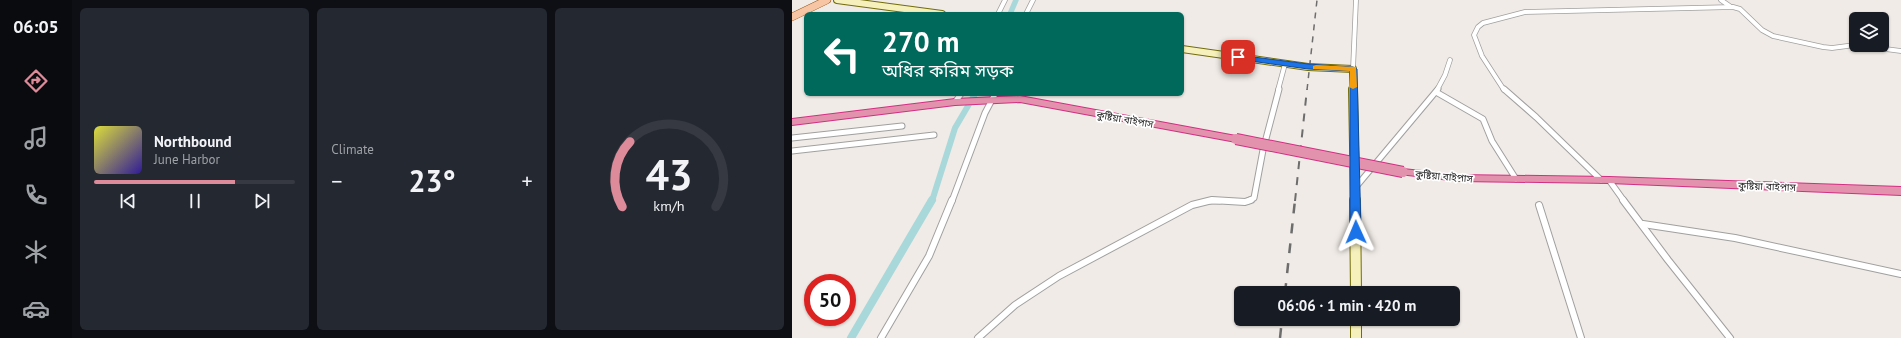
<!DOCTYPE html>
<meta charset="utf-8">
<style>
:root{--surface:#171b24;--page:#242831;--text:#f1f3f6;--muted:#9ea1a6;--line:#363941;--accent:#dd8a9a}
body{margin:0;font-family:"PT Sans","Noto Sans Bengali",sans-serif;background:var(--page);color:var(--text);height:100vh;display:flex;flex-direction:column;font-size:15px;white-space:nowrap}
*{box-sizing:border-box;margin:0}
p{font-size:13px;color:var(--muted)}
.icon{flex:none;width:22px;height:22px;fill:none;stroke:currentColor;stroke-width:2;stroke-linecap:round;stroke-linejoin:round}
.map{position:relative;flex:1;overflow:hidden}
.side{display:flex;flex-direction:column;gap:8px;padding:8px;background:#0d0f14;width:720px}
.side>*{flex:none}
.banner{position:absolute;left:12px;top:12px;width:380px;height:84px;border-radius:6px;box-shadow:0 1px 3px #0004;background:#00695c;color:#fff;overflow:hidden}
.tools{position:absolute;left:1057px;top:12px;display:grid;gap:8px}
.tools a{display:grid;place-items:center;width:40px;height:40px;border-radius:6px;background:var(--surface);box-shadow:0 1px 3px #0004;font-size:20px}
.speed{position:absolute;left:12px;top:274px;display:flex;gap:8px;font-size:20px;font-weight:700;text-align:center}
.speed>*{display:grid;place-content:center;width:52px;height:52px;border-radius:50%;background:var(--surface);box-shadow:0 1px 3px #0004;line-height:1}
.speed .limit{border:6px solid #d22;background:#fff;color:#111}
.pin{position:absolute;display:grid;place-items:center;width:34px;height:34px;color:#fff;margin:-17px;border-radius:8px;box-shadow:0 2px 6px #0006}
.me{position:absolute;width:44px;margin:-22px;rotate:359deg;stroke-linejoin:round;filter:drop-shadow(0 0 3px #0008)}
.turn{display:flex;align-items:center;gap:14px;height:84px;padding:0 12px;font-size:18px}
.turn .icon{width:52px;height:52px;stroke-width:2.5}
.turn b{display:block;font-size:28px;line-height:34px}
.big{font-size:30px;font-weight:700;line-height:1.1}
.side .tile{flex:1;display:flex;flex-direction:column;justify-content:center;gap:6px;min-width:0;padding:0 14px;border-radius:6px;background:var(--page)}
.side .dial{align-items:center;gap:0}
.dial svg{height:104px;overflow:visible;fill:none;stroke:var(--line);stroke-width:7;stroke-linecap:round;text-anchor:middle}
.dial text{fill:var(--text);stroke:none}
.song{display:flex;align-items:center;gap:12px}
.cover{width:48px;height:48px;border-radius:6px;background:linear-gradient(135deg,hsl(60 70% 55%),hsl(250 70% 35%))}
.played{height:4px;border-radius:2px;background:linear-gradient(90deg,var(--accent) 70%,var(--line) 70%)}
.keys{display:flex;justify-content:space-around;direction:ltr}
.heat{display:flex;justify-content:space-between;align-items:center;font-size:22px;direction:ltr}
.side .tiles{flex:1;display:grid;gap:8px;grid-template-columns:repeat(3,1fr)}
.trip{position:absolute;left:442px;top:286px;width:226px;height:40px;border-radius:6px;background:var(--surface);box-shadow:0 1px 3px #0004;font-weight:700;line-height:40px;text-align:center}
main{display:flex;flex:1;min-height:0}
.menu{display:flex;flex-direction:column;width:72px;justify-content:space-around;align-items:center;background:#090b0e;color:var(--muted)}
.menu .icon{width:28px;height:28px}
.menu .selected{color:var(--accent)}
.menu b{font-size:18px;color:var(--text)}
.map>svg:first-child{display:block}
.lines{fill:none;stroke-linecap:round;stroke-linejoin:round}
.canal-far2{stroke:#a9d8db;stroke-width:5.5}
.canal-far1{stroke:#a9d8db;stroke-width:6}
.canal{stroke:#a9d8db;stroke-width:8}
.street-far2-casing{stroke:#a0a0a0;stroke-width:5.5}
.street-far1-casing{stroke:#a0a0a0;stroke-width:7}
.street-casing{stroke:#a0a0a0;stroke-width:8}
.secondary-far2-casing{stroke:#726c0b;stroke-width:8}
.secondary-far1-casing{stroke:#726c0b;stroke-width:10}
.secondary-casing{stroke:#726c0b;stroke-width:12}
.primary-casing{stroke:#934e08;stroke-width:8}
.highway-casing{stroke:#d22f82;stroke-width:2}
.street-far2{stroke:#fff;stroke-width:4}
.street-far1{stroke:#fff;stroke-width:5}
.street{stroke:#fff;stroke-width:6}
.secondary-far2{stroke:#f6f0bd;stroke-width:6}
.secondary-far1{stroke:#f6f0bd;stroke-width:8}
.secondary{stroke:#f6f0bd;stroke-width:10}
.primary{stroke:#f7c5a4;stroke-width:7}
.highway{fill:#e392ae;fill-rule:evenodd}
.rail-far2{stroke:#6d6d6d;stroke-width:1.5;stroke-dasharray:6 6;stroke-linecap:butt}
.rail-far1{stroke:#6d6d6d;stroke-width:2;stroke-dasharray:8 8;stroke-linecap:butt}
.rail{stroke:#6d6d6d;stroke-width:2.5;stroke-dasharray:10 10;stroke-linecap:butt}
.highway-bridge-casing{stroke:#d22f82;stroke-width:12;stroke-linecap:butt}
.highway-bridge{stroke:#e392ae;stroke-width:10}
.route{fill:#1a73e8;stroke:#114b97}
.slow{fill:#f59e0b}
.labels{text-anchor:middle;stroke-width:3.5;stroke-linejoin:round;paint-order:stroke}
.street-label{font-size:10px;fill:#1f1f1f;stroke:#fff}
</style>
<main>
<nav class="menu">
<b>06:05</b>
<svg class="icon selected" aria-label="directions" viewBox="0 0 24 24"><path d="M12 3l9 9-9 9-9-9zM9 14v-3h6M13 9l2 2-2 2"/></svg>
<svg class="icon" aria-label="music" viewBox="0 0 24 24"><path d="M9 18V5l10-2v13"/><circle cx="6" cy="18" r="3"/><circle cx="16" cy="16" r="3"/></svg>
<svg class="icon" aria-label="phone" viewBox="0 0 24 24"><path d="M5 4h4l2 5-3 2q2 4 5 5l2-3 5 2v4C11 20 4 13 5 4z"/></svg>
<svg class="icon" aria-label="climate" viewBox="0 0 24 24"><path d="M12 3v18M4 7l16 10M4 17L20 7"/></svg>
<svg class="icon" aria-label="car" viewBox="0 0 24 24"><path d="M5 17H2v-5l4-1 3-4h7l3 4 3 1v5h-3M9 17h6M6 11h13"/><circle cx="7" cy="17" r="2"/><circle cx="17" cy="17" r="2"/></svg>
</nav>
<section class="side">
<div class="tiles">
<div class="tile">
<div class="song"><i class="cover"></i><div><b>Northbound</b><p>June Harbor</p></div></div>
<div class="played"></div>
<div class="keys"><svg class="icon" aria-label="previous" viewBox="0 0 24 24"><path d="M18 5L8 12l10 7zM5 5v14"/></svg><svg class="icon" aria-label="pause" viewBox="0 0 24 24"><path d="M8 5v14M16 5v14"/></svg><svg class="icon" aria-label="next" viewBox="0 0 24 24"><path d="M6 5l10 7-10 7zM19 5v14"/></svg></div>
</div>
<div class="tile"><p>Climate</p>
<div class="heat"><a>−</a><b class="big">23°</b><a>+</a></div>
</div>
<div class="tile dial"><svg viewBox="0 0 100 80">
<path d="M14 69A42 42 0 1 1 86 69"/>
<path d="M14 69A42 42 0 0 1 20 19" stroke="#dd8a9a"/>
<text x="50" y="56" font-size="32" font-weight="700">43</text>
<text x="50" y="72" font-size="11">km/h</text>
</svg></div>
</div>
</section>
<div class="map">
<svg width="1109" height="338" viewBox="0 0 1109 338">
<rect width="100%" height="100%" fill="#f0ebe6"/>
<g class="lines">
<path class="canal-far2" d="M218 14 224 0"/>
<path class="canal-far1" d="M140 201 163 128 183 94"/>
<path class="canal" d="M59 338 140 200"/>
<defs>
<g id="street-far2">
<path d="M929 0 939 7"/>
<path d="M206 14 213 0"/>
<path d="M234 14 241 0"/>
<path d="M561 69 564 0"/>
<path d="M486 90 493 64"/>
<path d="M645 90 653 75 658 60"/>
<path d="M712 90 690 56 682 35 686 27 691 23 733 12 941 7 948 9 970 30 981 36 1031 47 1040 48 1063 45 1109 51"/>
</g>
<g id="street-far1">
<path d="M712 89 744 117 809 180"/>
<path d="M644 92 691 119 700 141 724 179"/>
<path d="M163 102 169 94"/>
<path d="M0 138 110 126"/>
<path d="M0 151 142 135"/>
<path d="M817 180 832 201"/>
<path d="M563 188 646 89"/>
<path d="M160 201 193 113 203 94"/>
<path d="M418 201H428"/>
<path d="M456 201 462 198 471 150 487 89"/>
</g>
<g id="street">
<path d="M831 200 876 260 938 338"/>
<path d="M747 205 789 338"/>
<path d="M851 224 943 238 1109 274"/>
<path d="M89 338 137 256 160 200"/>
<path d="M186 338 223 305 267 276 400 205 420 200 453 202 459 200"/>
</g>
<g id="secondary-far2">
<path d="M45 0 150 14"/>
<path d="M390 49 516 67 561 69V90"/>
</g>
<path id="secondary-far1" d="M561 89 563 201"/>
<g id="secondary">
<path d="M563 200 564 293"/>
<path d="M564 319V338"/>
</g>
<path id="primary" d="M0 17 35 0"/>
<g id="highway">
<path d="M228 96 444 136 449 139 444 142 228 102 163 105 0 125V119L163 99Z"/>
<path d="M611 169 667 175 817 177 1109 187V195L817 183 667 181 607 174 606 172 607 170Z"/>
</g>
</defs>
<use href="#street-far2" class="street-far2-casing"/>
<use href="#street-far1" class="street-far1-casing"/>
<use href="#street" class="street-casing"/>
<use href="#secondary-far2" class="secondary-far2-casing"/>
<use href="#secondary-far1" class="secondary-far1-casing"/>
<use href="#secondary" class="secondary-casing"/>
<use href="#primary" class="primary-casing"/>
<use href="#highway" class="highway-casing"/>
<use href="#street-far2" class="street-far2"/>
<use href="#street-far1" class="street-far1"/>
<use href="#street" class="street"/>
<use href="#secondary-far2" class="secondary-far2"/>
<use href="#secondary-far1" class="secondary-far1"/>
<use href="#secondary" class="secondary"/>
<use href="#primary" class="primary"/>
<use href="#highway" class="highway"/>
<path class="rail-far2" d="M515 90 525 0"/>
<path class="rail-far1" d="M503 201 515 89"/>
<g class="rail">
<path d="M493 293 503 200"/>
<path d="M488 338 490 319"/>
</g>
<defs>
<path id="highway-bridge" d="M444 139 611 172"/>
</defs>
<use href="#highway-bridge" class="highway-bridge-casing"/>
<use href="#highway-bridge" class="highway-bridge"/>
</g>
<path class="route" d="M446 55 516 64 561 67 565 69 569 232 567 234 564 236 558 232V71L516 69 444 59 443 57Z"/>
<path class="slow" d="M524 65 564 67 565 87 561 89 557 87 558 71 521 69V66Z"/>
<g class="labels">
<g class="street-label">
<text transform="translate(333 119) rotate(10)" y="4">কুষ্টিয়া বাইপাস</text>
<text transform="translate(652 176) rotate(5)" y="4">কুষ্টিয়া বাইপাস</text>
<text transform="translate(975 186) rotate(2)" y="4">কুষ্টিয়া বাইপাস</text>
</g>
</g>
</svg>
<div class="tools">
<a><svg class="icon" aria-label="layers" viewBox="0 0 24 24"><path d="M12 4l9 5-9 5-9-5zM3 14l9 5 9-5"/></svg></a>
</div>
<div class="speed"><div class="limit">50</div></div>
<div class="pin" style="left:446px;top:57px;background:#d93025"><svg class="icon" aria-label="arrive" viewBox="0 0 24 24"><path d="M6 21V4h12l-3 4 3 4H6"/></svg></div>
<svg class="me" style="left:564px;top:232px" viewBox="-20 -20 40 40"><path d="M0-17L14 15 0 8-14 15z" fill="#1a73e8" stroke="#fff" stroke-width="4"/></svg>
<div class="trip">06:06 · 1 min · 420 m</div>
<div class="banner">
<div class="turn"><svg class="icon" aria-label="left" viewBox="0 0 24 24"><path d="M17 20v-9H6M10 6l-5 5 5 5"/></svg><div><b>270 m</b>অধির করিম সড়ক</div></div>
</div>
</div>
</main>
